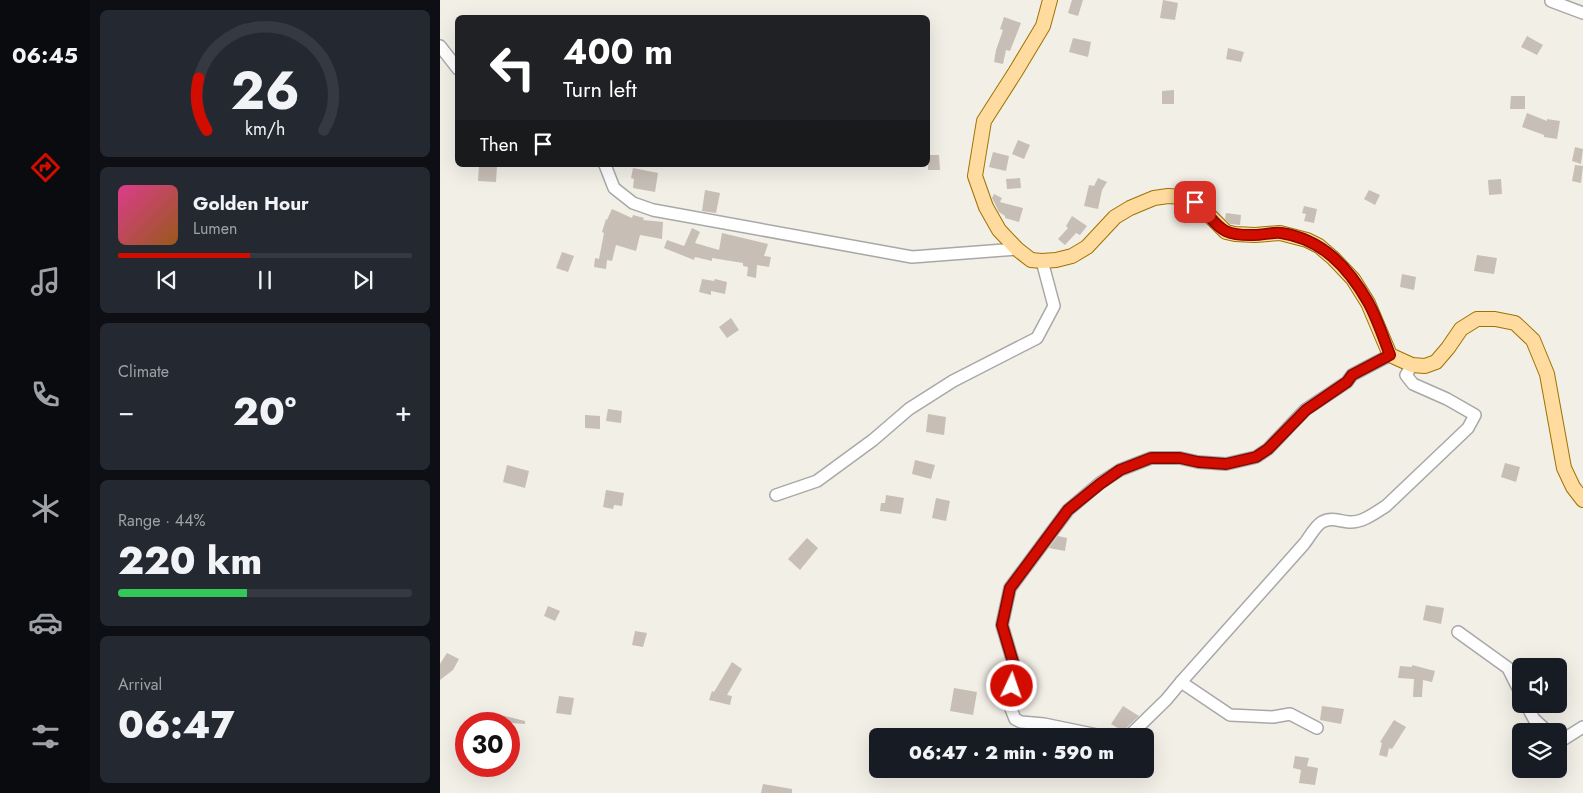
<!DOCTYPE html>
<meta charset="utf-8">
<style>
:root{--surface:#171b24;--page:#242831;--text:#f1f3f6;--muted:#9ea1a6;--line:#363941;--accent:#d20d00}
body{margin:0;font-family:Jost,sans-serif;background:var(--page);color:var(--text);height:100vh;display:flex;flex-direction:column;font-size:19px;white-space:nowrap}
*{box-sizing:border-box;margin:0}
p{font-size:16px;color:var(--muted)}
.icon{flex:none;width:28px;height:28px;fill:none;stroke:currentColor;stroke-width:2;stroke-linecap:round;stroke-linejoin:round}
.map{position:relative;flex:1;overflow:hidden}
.sheet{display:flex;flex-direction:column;gap:10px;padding:10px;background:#0d0f14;width:350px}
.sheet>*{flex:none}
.guide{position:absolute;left:15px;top:15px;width:475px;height:152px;border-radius:8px;box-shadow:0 5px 20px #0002;background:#202124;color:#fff;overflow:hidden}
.controls{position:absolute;left:1072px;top:658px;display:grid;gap:10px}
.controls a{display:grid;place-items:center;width:55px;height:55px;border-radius:8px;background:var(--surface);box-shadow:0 5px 20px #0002;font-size:25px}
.speed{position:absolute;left:15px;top:712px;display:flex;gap:10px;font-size:25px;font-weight:700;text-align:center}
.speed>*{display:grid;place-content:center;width:65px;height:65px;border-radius:50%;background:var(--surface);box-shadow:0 5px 20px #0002;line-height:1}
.speed .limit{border:8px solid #d22;background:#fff;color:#111}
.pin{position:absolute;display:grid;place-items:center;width:42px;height:42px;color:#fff;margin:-21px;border-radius:10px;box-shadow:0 2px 8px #0006}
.me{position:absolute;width:55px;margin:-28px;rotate:3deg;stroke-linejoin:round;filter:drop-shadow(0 0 4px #0008)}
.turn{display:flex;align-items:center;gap:18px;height:105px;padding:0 25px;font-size:22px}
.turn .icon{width:65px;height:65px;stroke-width:2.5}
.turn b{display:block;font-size:35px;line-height:42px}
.then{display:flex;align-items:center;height:48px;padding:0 25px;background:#0003;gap:10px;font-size:19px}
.big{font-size:38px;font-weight:800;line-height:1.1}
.sheet .tile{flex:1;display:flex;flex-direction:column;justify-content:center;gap:8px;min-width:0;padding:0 18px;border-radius:8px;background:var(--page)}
.sheet .dial{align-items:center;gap:0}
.dial svg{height:130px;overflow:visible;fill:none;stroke:var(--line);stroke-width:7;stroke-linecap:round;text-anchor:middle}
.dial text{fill:var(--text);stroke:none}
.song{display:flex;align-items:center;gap:15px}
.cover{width:60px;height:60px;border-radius:8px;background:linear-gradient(135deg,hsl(330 70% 55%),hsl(30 70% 35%))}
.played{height:5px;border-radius:2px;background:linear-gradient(90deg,var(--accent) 45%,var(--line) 45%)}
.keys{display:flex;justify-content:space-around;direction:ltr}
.heat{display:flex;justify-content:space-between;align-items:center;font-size:28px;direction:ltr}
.charge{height:8px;border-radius:4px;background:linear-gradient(90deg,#34c759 44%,var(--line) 0)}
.trip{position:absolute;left:429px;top:728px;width:285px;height:50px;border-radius:8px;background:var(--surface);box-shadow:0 5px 20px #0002;font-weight:800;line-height:50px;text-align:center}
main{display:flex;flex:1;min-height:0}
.menu{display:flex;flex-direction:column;width:90px;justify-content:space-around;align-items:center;background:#090b0e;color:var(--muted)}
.menu .icon{width:35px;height:35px}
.menu .active{color:var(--accent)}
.menu b{font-size:22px;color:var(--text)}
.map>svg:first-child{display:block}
.building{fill:#c7beb6}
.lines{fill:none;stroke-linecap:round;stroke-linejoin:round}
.minor-casing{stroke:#a8a8a8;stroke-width:14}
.major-casing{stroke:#9e7300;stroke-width:16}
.minor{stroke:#fff;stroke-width:11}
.major{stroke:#ffdb9f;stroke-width:14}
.route-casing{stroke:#880800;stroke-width:12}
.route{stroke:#d20d00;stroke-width:9}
</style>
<main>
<nav class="menu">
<b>06:45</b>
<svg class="icon active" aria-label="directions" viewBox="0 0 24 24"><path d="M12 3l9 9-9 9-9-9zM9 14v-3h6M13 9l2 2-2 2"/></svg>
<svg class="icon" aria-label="music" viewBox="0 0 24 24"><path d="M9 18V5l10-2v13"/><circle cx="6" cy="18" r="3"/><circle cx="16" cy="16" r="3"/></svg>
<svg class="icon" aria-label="phone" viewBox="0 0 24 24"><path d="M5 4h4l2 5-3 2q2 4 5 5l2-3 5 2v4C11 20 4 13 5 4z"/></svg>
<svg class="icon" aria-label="climate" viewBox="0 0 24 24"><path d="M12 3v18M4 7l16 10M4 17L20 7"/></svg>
<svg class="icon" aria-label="car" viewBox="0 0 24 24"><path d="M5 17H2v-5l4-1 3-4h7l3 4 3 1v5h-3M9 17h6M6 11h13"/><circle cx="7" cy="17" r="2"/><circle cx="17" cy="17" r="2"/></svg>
<svg class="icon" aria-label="filters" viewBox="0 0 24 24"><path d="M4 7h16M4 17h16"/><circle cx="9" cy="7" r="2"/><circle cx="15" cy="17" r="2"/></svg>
</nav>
<section class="sheet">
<div class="tile dial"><svg viewBox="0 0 100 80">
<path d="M14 69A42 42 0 1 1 86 69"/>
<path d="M14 69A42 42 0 0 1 9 37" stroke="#d20d00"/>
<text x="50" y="56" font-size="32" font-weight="700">26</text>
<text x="50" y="72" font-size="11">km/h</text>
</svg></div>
<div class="tile">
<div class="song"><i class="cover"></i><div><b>Golden Hour</b><p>Lumen</p></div></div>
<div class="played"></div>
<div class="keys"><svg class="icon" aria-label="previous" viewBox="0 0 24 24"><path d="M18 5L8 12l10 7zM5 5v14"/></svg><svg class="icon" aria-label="pause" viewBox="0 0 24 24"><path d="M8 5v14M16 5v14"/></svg><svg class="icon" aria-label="next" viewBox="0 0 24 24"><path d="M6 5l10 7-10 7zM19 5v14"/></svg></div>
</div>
<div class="tile"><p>Climate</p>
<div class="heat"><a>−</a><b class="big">20°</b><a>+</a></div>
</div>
<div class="tile"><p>Range · 44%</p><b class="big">220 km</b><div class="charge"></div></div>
<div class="tile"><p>Arrival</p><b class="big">06:47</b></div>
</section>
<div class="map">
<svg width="1143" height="793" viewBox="0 0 1143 793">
<rect width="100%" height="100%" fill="#f2efe7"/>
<g class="building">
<path d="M632 0H643L638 16 628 13Z"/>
<path d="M723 0 738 3 735 20 720 18Z"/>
<path d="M564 17 581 23 570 51 566 50 563 64 554 62 556 50 563 30 560 29Z"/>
<path d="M1087 36 1103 45 1097 55 1081 47Z"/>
<path d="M633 38 651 42 648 57 629 52Z"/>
<path d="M788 48 804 52 801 62 786 59Z"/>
<path d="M734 90V104H722V91Z"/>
<path d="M1071 96H1085V109H1070Z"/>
<path d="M1087 113 1107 121V119L1120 121 1117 139 1104 137V135L1082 127Z"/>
<path d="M578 140 590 145 584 159 572 154Z"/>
<path d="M1135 147 1143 149 1141 164 1132 161Z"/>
<path d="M553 152 569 156 566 171 549 167Z"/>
<path d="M488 155H499L500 170H488Z"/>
<path d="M39 165 57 166 56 182 38 181Z"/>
<path d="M1135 165 1143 166 1141 183 1132 181Z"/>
<path d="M193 168 218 173 215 192 193 188 194 179 191 178Z"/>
<path d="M580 178 581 188 567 189 566 179Z"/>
<path d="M658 178 667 182 662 190 658 209 644 206 649 185 654 186Z"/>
<path d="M1061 179 1062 194 1049 195 1048 180Z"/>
<path d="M265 190 280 193 276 213 262 211Z"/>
<path d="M929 190 940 195 935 205 924 199Z"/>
<path d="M554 194 562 198 560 202 583 208 579 222 565 218V216L559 212 552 198Z"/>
<path d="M864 206 877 209 874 223 864 221 866 214 862 213Z"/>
<path d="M172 209 192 218 193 215 204 218 203 220 223 222 222 239 200 235 196 251 176 245 172 261 167 260 166 269 154 267 155 258 159 259 164 233 162 232 166 219 167 220Z"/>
<path d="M786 213 801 215 800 225 790 224 785 219Z"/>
<path d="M632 216 647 226 640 235 636 233 625 245 618 239 628 228 626 226Z"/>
<path d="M252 228 260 232 255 243 279 250 282 233 328 244 324 256 331 257 329 267 317 265 316 278 307 276 308 267 303 266V263L272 258V261L255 257 254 260 224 248 227 240 244 246Z"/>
<path d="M122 252 134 256 128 272 116 268Z"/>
<path d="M1037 255 1057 258 1054 274 1034 271Z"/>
<path d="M962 274 976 277 974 290 960 287Z"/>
<path d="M262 279 274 281 275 279 287 282 285 294 271 291V295L259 292Z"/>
<path d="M291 318 299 330 287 338 279 327Z"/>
<path d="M168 409 182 411 181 423 166 421Z"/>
<path d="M488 414 506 417 504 435 486 432Z"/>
<path d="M145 415 160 416V429L145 428Z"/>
<path d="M475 460 495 465 491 479 472 474Z"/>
<path d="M1065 463 1080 467 1076 482 1061 477Z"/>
<path d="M67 465 89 471 85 488 63 482Z"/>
<path d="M166 490 184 493 182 506 174 505 173 509 163 507Z"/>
<path d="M446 495 464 498 461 514 440 511 441 503H445Z"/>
<path d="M496 498 510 501 506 521 492 518Z"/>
<path d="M618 536 627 538 625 551 609 548Z"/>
<path d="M367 538 378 548 360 570 348 559Z"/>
<path d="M986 605 1004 608 1001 624 983 620Z"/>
<path d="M108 606 120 611 115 621 104 616Z"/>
<path d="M195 631 207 633 203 647 192 645Z"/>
<path d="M7 653 19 659 13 670 0 680V664Z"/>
<path d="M292 662 302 669 287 695 292 696 290 705 269 700 272 691 274 692Z"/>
<path d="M972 665 995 671 992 682 983 680 982 697H973L974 679 958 678 960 666 972 667Z"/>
<path d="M514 688 537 692 533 715 510 711Z"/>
<path d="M119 696 134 698 131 715 116 713Z"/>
<path d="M683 706 699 716 683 731 671 724Z"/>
<path d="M882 706 904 709 901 724 880 720Z"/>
<path d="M57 714 85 721V724L55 722Z"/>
<path d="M954 720 966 727 952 749 949 748 947 757 939 755 942 743 940 742Z"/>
<path d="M495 728 515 729V736H495Z"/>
<path d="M855 756 869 758 867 766 878 768 875 785 859 783 861 770 853 768Z"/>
<path d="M323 784 352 789V793H321Z"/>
</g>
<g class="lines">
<defs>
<g id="minor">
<path d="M1111 1 1143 13"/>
<path d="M0 46 18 69"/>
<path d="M165 165 174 188 193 203 213 210 472 257 577 249"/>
<path d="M336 495 377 481 433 440 469 409 513 381 597 338 614 306 602 261"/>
<path d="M1018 632 1068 668 1081 694"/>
<path d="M1086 704 1094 719 1107 731"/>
<path d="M877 728 850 714 833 717 790 715 741 682 864 544C869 538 875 526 882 522 891 517 899 521 909 522 922 523 935 513 946 506L1028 428 1035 415 1007 399 973 384 966 375 972 365"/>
<path d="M662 736 604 724 581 722 575 719 568 701 572 687 573 662 562 625 570 588 628 510 660 483 680 470 711 458H740L758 462 786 464 816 457 828 449 865 410 907 382 912 375 950 355"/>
<path d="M689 736 726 700 741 682"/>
<path d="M1119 739H1124L1143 727"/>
</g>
<path id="major" d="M610 0 603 26 576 71 544 121 535 176 546 207 559 230 577 249 591 260 602 261 616 260 632 256 647 247 675 217 690 208 714 198 728 196 743 197 755 201 786 232 795 234 815 235 840 233 867 240 879 246 893 258 913 279 928 303 950 355 972 365 985 366 996 362 1008 348 1021 329 1037 319H1055L1075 323 1093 340 1107 374 1124 468 1133 487 1143 500"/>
</defs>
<use href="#minor" class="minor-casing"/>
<use href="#major" class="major-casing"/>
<use href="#minor" class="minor"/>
<use href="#major" class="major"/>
</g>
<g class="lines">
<defs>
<path id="route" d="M572 686 573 662 562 625 570 588 628 510 660 484 680 470 711 458H740L758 462 786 464 816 457 828 449 866 410 907 382 912 375 950 355C943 337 937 318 928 302 908 267 882 239 841 233 833 232 823 235 814 235 776 236 780 224 755 202"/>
</defs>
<use href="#route" class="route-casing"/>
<use href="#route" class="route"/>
</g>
</svg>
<div class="controls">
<a><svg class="icon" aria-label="sound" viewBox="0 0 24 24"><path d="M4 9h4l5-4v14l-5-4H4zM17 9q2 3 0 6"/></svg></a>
<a><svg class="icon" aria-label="layers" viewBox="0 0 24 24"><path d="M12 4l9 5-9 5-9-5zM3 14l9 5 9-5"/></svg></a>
</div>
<div class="speed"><div class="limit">30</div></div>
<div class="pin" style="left:755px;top:202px;background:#d93025"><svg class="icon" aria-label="arrive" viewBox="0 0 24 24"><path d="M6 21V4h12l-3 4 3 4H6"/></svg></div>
<svg class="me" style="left:572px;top:686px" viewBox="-20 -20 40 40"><circle r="17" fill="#d20d00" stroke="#fff" stroke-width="3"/><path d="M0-11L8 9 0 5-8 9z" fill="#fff"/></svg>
<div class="trip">06:47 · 2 min · 590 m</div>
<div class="guide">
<div class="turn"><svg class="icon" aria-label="left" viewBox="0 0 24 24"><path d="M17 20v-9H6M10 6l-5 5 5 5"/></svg><div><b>400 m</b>Turn left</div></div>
<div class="then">Then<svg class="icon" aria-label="arrive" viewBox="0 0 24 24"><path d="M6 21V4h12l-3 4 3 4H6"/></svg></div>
</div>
</div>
</main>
